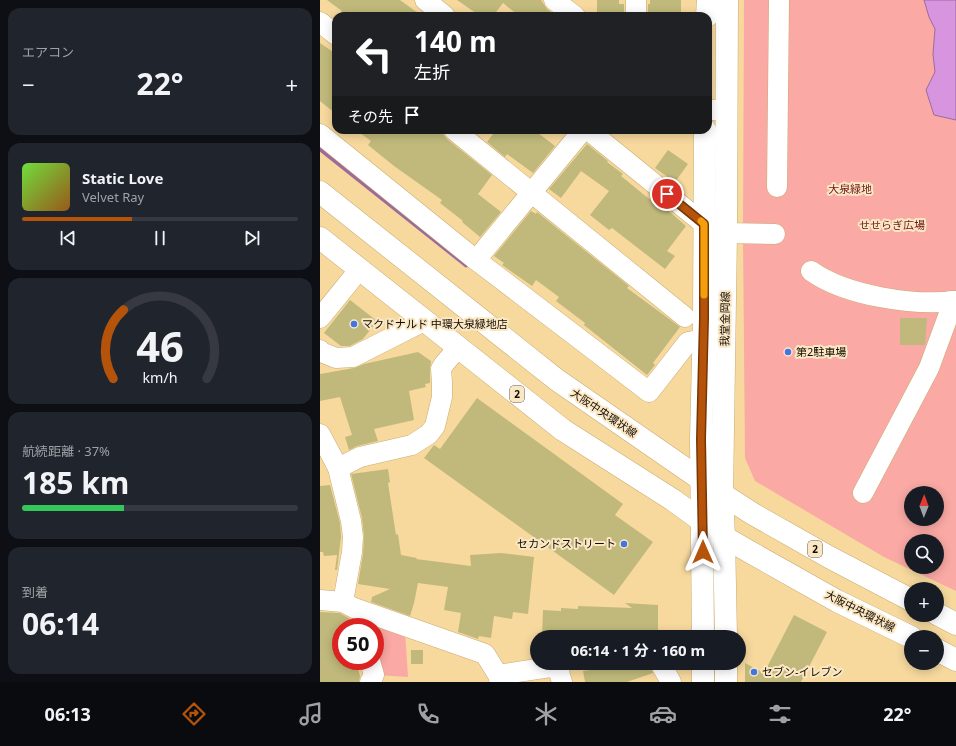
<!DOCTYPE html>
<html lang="ja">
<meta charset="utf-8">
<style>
:root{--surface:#171b24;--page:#20242c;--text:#f1f3f6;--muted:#9ea1a6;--line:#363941;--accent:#b45309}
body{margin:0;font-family:"Noto Sans","Noto Sans JP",sans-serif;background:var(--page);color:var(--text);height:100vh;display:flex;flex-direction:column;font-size:15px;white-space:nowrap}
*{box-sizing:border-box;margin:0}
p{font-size:13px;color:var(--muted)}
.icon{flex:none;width:22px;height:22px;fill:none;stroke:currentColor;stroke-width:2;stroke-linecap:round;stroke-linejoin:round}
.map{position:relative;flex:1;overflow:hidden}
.sheet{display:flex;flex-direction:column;gap:8px;padding:8px;background:#0d0f14;width:320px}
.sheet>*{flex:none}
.hud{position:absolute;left:12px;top:12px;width:380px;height:122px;border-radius:12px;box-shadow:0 2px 10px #0003;background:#202124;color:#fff;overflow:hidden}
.needle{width:26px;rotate:1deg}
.fabs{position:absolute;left:584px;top:486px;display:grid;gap:8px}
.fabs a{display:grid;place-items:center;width:40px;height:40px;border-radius:50%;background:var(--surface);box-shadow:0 2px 10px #0003;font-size:20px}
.speed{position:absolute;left:12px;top:618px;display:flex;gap:8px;font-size:20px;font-weight:700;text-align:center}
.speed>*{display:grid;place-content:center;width:52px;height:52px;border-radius:50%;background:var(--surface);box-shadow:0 2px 10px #0003;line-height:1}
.speed .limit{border:6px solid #d22;background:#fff;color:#111}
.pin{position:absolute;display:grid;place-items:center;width:34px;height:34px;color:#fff;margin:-17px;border:2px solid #fff;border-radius:50%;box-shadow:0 1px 4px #0007}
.me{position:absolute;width:44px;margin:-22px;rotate:0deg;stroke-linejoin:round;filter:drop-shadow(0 0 3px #0008)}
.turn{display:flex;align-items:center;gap:14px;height:84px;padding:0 16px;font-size:18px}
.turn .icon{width:52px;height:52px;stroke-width:2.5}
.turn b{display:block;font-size:28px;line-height:34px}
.then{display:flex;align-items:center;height:38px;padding:0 16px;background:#0003;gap:8px;font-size:15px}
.big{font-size:30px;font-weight:700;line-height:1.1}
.sheet .card{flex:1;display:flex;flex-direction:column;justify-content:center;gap:6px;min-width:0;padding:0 14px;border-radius:12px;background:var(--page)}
.sheet .dial{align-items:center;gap:0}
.dial svg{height:104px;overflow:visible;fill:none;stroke:var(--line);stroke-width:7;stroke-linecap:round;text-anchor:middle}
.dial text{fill:var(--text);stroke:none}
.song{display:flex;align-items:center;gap:12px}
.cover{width:48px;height:48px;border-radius:6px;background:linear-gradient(135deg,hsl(100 70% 55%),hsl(30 70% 35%))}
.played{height:4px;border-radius:2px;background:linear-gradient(90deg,var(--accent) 40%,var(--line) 40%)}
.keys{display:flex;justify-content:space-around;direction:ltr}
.heat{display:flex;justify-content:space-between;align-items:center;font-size:22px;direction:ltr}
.charge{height:6px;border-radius:3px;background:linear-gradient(90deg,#34c759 37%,var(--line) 0)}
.trip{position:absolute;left:210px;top:630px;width:216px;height:40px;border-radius:20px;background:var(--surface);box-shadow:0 2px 10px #0003;font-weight:700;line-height:40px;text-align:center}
.menu{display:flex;height:64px;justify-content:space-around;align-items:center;background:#090b0e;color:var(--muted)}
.menu .icon{width:28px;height:28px}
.menu .selected{color:var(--accent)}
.menu b{font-size:18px;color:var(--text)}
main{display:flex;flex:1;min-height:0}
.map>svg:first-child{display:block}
.green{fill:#faa9a4;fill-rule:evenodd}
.water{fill:#d795df;stroke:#9c6b9c}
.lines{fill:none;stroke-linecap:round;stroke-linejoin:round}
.stream{stroke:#9c6b9c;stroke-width:4.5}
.building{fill:#c0b97b}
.minor-casing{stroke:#c9ac72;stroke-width:21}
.major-casing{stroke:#c9ac72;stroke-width:23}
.minor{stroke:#fff;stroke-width:20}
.major{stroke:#fff;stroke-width:22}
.route-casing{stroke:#753606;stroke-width:10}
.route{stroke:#b45309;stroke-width:7}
.slow{stroke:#f59e0b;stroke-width:7}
.poi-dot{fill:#4175e6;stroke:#fae8c5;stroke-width:1.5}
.labels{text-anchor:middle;stroke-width:4;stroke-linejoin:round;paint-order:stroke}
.shield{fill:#fae8c5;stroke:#594d3b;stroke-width:1}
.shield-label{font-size:10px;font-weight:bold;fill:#140a00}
.park-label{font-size:11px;fill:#71171c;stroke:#fae8c5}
.street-label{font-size:11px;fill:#140a00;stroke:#fae8c5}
.poi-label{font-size:11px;fill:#140a00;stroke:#fae8c5;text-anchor:start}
</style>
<main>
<section class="sheet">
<div class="card"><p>エアコン</p>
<div class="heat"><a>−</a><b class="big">22°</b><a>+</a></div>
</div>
<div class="card">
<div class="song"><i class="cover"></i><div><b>Static Love</b><p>Velvet Ray</p></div></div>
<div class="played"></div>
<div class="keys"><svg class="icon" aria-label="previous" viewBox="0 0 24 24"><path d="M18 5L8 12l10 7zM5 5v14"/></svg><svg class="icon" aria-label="pause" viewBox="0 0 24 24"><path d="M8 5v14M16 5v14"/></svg><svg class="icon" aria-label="next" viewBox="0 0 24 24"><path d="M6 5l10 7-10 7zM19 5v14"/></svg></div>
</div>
<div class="card dial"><svg viewBox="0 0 100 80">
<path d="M14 69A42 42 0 1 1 86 69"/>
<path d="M14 69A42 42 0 0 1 22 16" stroke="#b45309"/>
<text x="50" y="56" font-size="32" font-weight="700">46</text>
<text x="50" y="72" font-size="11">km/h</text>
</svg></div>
<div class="card"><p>航続距離 · 37%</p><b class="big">185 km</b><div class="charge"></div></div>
<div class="card"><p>到着</p><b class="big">06:14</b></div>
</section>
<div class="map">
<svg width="636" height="682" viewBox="0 0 636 682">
<rect width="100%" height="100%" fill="#f7d99e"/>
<g class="green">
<path d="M424 0H636V591L564 557 435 481 425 458 423 233ZM591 493H617V519H591ZM591 541H617V567H591Z"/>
<path d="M50 620 85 632 88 677 57 675 55 661V627H42V626Z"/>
</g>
<path class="water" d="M604 0H636V120L614 115 606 90 615 72 613 54 615 29 609 17Z"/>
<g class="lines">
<path class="stream" d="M0 149 146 265"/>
</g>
<g class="building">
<path d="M7 0H80L102 16H18L22 11Z"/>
<path d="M137 0H221L227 9 236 16H199L183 3 173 16H160Z"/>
<path d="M277 0H299V4H304V16H277Z"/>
<path d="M330 0H361V16H328V4H330Z"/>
<path d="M0 43 16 54V114L0 101Z"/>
<path d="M36 130H123V134L127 139 172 175 158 194 181 212 160 237 142 222 143 221 120 203 122 200 74 166 48 145 51 141Z"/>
<path d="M176 130H214L235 146 213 173 187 154 185 157 167 142Z"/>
<path d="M267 144 288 161 287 162 303 174 301 176 323 194 340 207 342 205 366 226 347 251 355 256 345 269 292 228 289 230 270 215 289 191 261 171 241 198 229 189Z"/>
<path d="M348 150 368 164 355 182 335 168Z"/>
<path d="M211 211 216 214 217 212 309 286 307 288 360 327 333 363 335 365 327 375 264 325 265 323 236 301 239 297 216 280 212 286 182 265 184 263 174 256Z"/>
<path d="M30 300 57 321 43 339 30 346H21L4 333Z"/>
<path d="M580 318H607L605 345H580Z"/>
<path d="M98 352 111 361 110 370V383L105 384 106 387 89 391 94 420 54 429 58 441 37 446 29 450 25 437 32 435 20 397 0 401V374L34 368 44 364Z"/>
<path d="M157 398 303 504 295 515 333 542 294 595 104 458 114 445 120 449Z"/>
<path d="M68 469 70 482 68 483 76 535 78 534 81 555 97 558 96 559 151 566 150 555 181 553 214 557 208 614 193 612 192 619 174 616 171 638 159 636 158 639 138 632 141 613 124 610 128 587 98 583 94 603 90 616 51 602 52 597 70 589 38 584 43 554 44 536 42 518 31 474Z"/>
<path d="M10 485 20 523 21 537 17 570H15L17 555 4 556 3 552H0V486Z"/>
<path d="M305 603 338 605V634L326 633V630H296V637H222L223 610 241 611V608L258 609V606L312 608Z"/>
<path d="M0 612 20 613 30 619 34 627H21V661H36L40 676 39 682H0Z"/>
<path d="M474 615 507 632 481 682H425V663L444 673Z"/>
<rect x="91" y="650" width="12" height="14"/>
<path d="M299 663H329L333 673 307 682H265L263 671 300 666Z"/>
</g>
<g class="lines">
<defs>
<g id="minor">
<path d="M105 0 125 16"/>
<path d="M234 0 255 16"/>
<path d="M316 16V0"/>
<path d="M0 22 16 35"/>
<path d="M388 110H406"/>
<path d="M134 130 365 317"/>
<path d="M268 130 384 224"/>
<path d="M0 134 156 260 329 392 368 342 384 339"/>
<path d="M457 187 459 0"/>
<path d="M406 233 455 234"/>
<path d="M156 260 263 130"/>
<path d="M491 271C526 296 594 306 636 301"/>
<path d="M0 318 39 270"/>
<path d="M0 350 1 352 16 358 33 357 104 321"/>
<path d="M0 434 18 468 31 521 33 537 32 552 23 602"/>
<path d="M18 468 40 457 92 445 109 434 115 426 122 397V382L121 369 124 364 138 348"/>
<path d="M543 493 609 368 630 311 631 301"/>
<path d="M0 600 23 602 34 608 165 654 178 675 180 682"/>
<path d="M50 661 54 675 50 682"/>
<path d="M340 663 351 682"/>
<path d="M237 666 242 682"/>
<path d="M178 675 237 666 243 663"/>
</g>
<g id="major">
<path d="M387 16 388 0"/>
<path d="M0 192 237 380 402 494 433 514 509 557 591 600"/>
<path d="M0 238 243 430 353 500 404 537 430 552 517 601 591 637"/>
<path d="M617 614 636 624"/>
<path d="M383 637 381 439 384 318 385 130"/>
<path d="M406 637 404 537 402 494 406 233 407 0"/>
<path d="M617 650 636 660"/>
<path d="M383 663V682"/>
<path d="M406 663V682"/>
</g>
</defs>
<use href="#minor" class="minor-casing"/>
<use href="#major" class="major-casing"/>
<use href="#minor" class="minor"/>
<use href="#major" class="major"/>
</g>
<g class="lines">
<defs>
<path id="route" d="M347 194 384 224V318L381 439 383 552"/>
</defs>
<use href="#route" class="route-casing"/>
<use href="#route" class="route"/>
<path class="slow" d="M381 221 384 224V295"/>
</g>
<g class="poi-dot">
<circle cx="34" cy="324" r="4"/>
<circle cx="468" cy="352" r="4"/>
<circle cx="304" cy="544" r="4"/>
<circle cx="434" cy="672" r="4"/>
</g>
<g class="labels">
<g class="shield">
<rect x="190" y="386" width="14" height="16" rx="3"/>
<rect x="488" y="541" width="14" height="16" rx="3"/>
</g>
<g class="shield-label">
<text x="197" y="398">2</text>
<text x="495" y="553">2</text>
</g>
<g class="park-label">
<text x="530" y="193">大泉緑地</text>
<text x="572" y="229">せせらぎ広場</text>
</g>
<g class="street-label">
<text transform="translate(405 319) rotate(-89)" y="4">我堂金岡線</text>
<text transform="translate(284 413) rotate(34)" y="4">大阪中央環状線</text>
<text transform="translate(540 611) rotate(27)" y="4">大阪中央環状線</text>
</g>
<g class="poi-label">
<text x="42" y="328">マクドナルド 中環大泉緑地店</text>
<text x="476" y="356">第2駐車場</text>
<text x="296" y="548" text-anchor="end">セカンドストリート</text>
<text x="442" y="676">セブン-イレブン</text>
</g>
</g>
</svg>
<div class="fabs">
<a><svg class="needle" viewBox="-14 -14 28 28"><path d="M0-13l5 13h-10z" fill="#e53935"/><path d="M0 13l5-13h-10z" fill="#9ea1a6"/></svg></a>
<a><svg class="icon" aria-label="search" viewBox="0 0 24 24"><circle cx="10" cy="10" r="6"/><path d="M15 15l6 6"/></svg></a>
<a>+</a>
<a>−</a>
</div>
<div class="speed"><div class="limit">50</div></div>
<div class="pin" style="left:347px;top:194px;background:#d93025"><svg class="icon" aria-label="arrive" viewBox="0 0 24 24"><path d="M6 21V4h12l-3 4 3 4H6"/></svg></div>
<svg class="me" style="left:383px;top:552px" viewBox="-20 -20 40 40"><path d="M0-17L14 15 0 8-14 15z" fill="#b45309" stroke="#fff" stroke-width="4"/></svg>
<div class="trip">06:14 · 1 分 · 160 m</div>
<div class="hud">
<div class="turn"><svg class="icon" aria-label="left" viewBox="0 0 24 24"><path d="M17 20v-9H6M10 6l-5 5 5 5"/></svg><div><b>140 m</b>左折</div></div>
<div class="then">その先<svg class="icon" aria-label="arrive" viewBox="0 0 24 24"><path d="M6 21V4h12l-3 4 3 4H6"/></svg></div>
</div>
</div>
</main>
<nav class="menu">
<b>06:13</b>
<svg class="icon selected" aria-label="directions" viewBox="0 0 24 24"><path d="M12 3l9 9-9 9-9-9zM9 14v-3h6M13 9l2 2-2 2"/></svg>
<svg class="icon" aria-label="music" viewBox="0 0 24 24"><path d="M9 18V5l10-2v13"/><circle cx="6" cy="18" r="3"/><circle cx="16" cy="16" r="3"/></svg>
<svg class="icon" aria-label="phone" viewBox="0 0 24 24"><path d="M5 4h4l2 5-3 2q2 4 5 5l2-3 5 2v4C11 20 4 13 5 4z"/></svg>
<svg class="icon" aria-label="climate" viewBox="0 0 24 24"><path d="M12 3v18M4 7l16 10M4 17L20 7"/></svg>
<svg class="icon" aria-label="car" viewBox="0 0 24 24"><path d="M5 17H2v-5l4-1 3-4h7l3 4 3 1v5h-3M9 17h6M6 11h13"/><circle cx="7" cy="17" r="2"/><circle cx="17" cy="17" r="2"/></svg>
<svg class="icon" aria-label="filters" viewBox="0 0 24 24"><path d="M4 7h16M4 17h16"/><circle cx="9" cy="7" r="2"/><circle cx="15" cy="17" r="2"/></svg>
<b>22°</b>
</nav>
